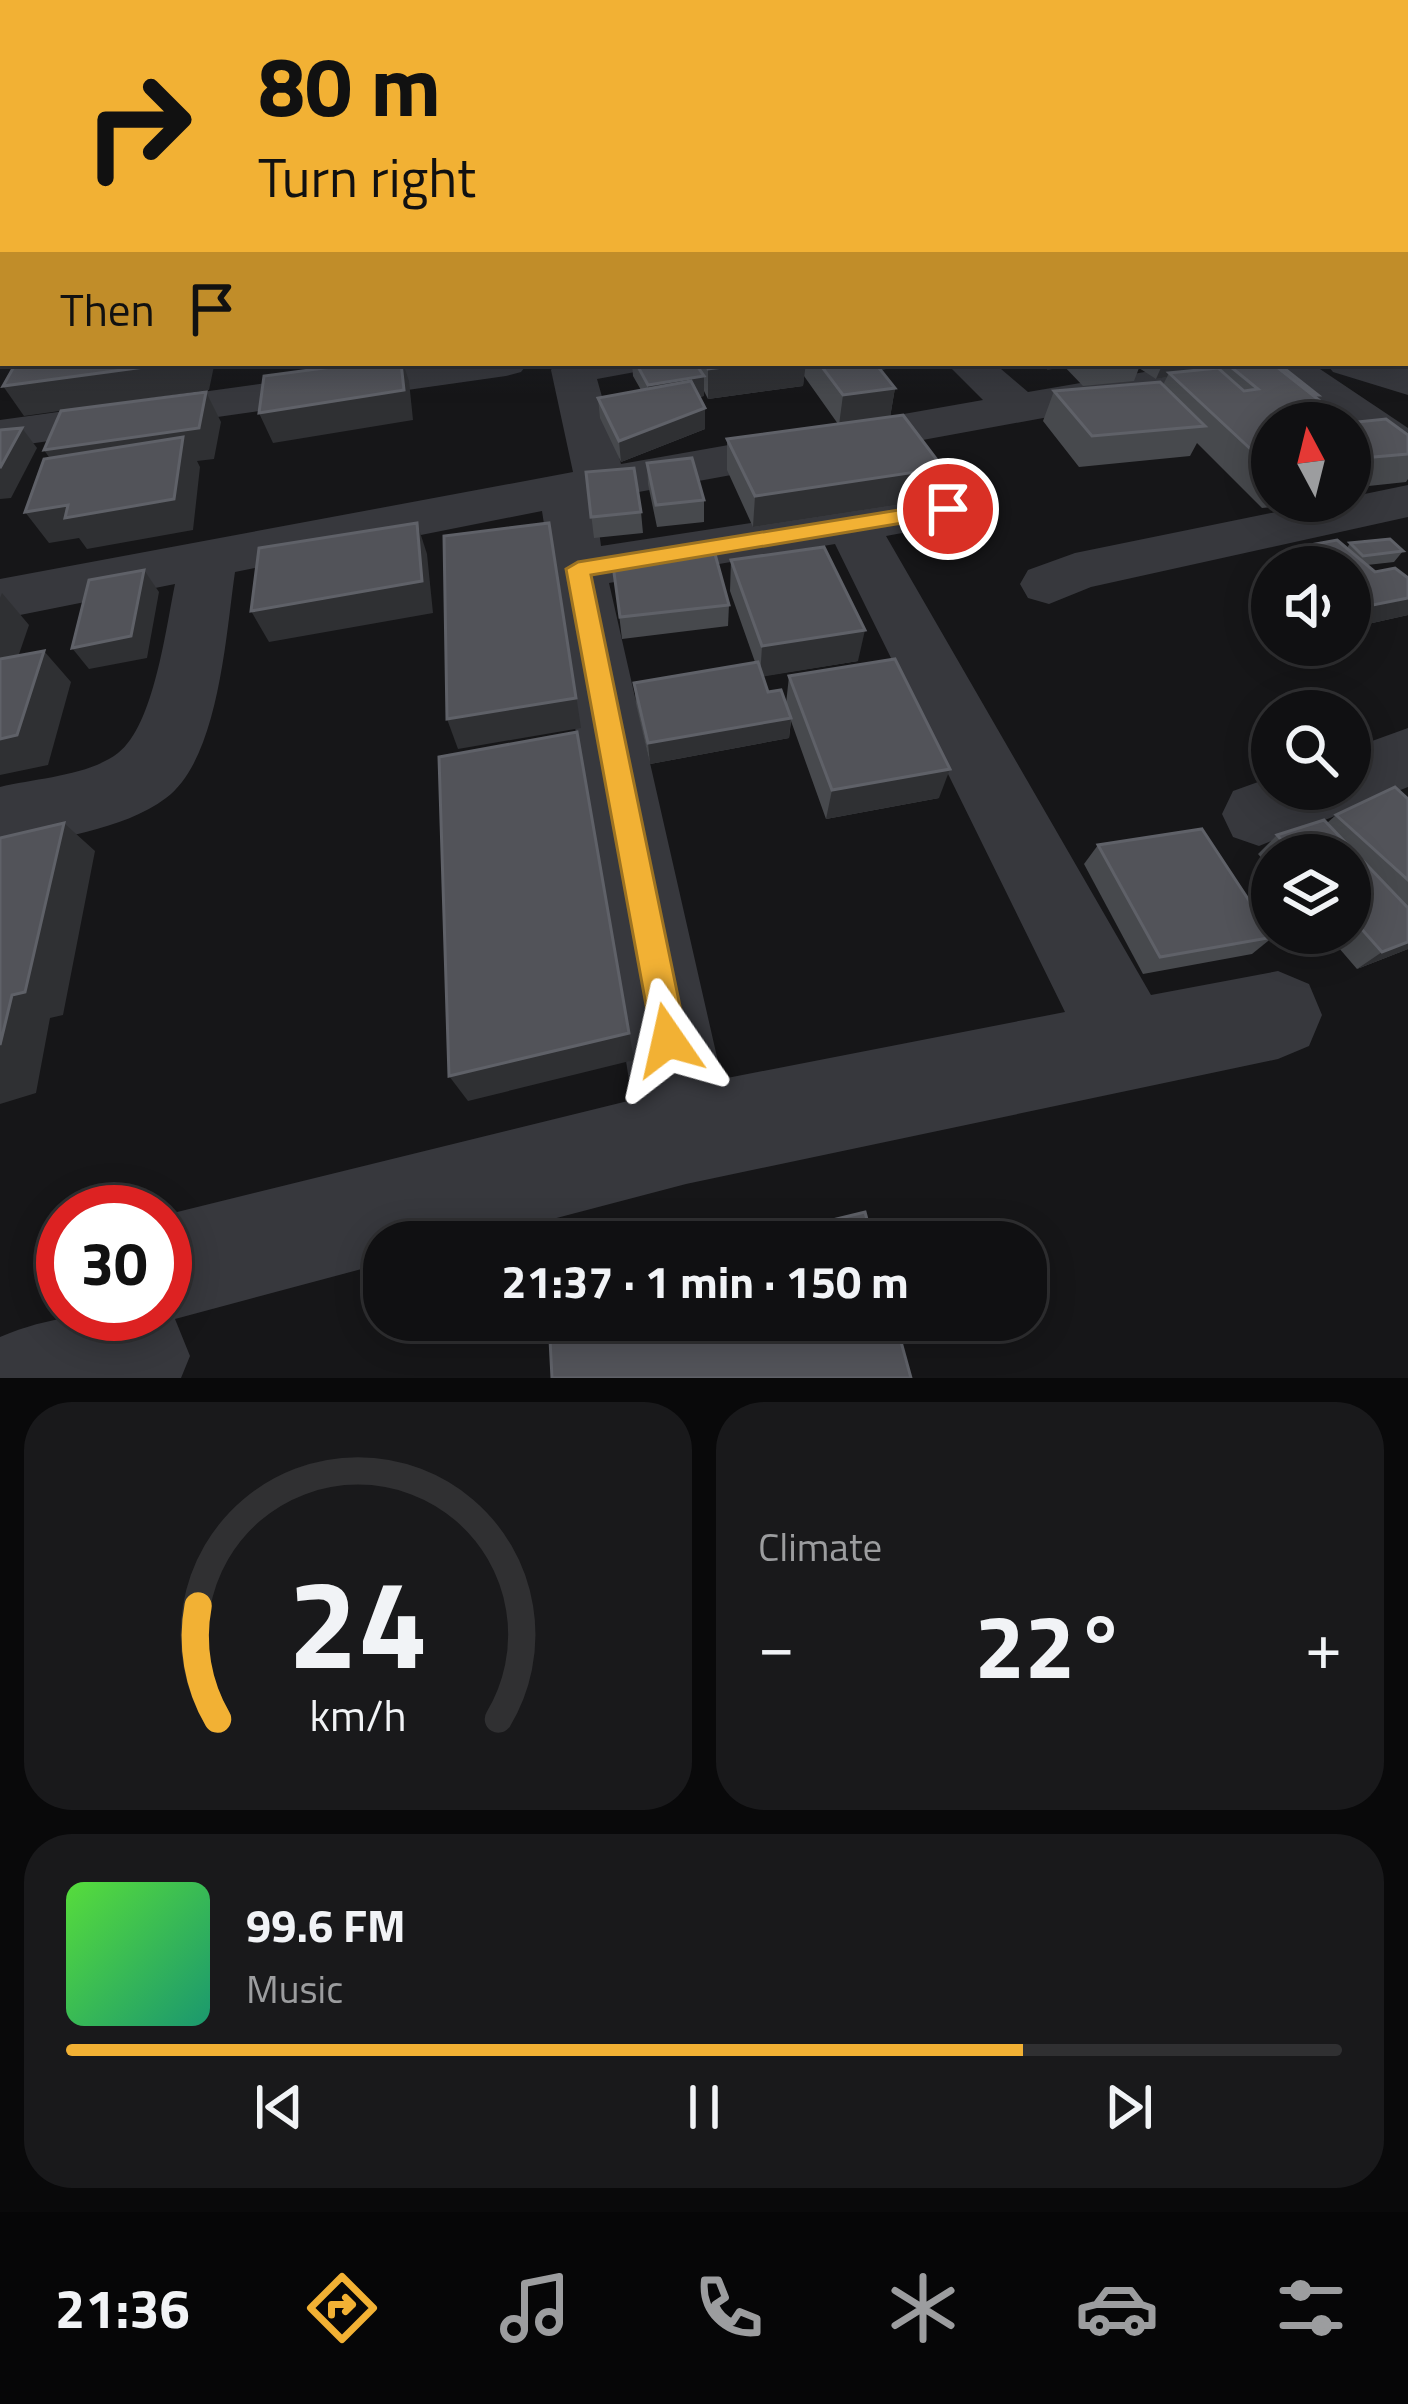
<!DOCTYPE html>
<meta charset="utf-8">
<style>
:root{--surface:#101012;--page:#19191b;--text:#f1f3f6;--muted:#9c9d9f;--line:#303032;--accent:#f2b134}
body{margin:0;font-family:"Titillium Web",sans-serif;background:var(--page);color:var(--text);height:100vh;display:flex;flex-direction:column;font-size:45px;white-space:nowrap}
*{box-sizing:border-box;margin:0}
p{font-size:39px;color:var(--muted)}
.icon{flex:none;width:66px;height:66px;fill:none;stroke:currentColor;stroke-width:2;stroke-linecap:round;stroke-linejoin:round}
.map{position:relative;height:1378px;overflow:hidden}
.drawer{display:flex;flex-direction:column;gap:24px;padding:24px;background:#09090a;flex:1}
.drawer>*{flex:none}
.guide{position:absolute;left:0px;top:0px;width:1410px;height:366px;box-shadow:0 6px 30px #0003,0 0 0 3px var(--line);background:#f2b134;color:#111;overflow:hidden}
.needle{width:78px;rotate:353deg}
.fabs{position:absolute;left:1251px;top:402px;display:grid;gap:24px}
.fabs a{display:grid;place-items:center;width:120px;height:120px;border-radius:50%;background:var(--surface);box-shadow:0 6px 30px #0003,0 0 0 3px var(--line);font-size:60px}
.speed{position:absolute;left:36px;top:1185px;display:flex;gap:24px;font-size:60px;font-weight:700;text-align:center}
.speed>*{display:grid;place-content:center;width:156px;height:156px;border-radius:50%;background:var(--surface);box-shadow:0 6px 30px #0003,0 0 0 3px var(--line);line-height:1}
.speed .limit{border:18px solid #d22;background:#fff;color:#111}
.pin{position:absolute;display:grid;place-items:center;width:102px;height:102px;color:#fff;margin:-51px;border:6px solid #fff;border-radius:50%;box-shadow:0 3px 12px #0007}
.me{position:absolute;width:132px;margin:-66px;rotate:349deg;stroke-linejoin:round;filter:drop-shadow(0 0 9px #0008)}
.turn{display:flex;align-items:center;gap:42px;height:252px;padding:0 60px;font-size:54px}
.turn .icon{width:156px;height:156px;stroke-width:2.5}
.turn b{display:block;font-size:84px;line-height:102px}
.then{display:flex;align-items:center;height:114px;padding:0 60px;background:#0003;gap:24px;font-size:45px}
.big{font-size:90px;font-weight:700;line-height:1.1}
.drawer .tile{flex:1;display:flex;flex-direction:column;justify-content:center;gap:18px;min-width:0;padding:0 42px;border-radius:48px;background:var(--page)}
.drawer .dial{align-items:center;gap:0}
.dial svg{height:312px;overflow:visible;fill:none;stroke:var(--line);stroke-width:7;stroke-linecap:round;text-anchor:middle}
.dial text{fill:var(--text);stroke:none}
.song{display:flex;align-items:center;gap:36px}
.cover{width:144px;height:144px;border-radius:18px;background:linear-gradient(135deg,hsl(110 70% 55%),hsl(160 70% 35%))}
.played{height:12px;border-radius:6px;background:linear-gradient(90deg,var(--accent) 75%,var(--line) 75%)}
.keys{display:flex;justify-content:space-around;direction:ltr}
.heat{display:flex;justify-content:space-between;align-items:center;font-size:66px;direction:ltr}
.drawer .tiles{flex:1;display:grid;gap:24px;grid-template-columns:1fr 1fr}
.tile:last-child{grid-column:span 2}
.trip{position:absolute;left:363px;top:1221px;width:684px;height:120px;border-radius:48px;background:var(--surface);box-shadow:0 6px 30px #0003,0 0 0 3px var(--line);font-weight:700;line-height:120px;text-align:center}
.menu{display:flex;height:192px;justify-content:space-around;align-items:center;background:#060607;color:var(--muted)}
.menu .icon{width:84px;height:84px}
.menu .current{color:var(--accent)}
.menu b{font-size:54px;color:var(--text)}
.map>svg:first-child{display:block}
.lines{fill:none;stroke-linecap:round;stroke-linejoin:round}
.minor{fill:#37383d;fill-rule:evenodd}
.wall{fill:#47494d}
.shaded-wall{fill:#2f3033}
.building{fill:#525359;stroke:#5f6168;stroke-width:3}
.route{fill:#f2b134;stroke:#9d7322;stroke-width:3}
</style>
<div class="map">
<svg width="1408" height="1378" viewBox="0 0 1408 1378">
<rect width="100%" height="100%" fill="#161618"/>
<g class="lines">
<g class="minor">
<rect x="0" y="204" width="3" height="20"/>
<rect x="1407" y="265" width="1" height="22"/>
<path d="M412 363H528L521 372 506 376 0 448V420Z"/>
<path d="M556 363H642L635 372 597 379 621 464 983 400 946 363H994L1028 392 1197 363H1311L1408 428V465L1391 460 1350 431V423H1338L1272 376 595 500 601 546 948 493 967 497 975 509 967 521 886 536 1151 995 1278 971 1309 984 1322 1015 1309 1046 1278 1059 686 1184 465 1242H384V1263L175 1319 190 1356 181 1378H0V1337C59 1312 102 1314 165 1314V1215L632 1100 542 511 235 572C226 633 219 759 166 798 122 831 52 838 0 851V787C37 778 88 776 118 753 154 726 166 627 175 584L0 619V579L573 472 551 370ZM835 544 1065 1012 722 1079 609 583Z"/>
<path d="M1326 363H1393L1408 368V395L1333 372Z"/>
<path d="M1408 485V517L1091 587 1049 604 1028 598 1020 584 1028 570 1075 553 1330 501H1350V497Z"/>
<path d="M1408 728V787L1259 846 1233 837 1222 814 1233 791 1272 777V789H1350V749Z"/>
</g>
</g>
<g class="wall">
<path d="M632 363H899L898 367 880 370 895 388 890 417 935 499 753 527 727 470V439L838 424 804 376 803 386 708 399 704 391V396L699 397 705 429 621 462 600 418 598 398 641 390 633 376Z"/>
<path d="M1061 363H1272L1281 370 1285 369 1318 395 1316 398 1348 423 1386 419 1408 435V479L1406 482 1350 488V423H1272V501H1312L1310 503 1262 508 1197 443 1190 456 1079 467 1043 421 1054 391 1160 382 1163 385 1167 377 1156 379 1139 368 1134 381 1083 386Z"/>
<path d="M647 463 704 500V522L657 527 648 484Z"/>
<path d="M586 472 641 512 643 533 594 538Z"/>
<path d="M1350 543 1403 551 1394 562 1367 565 1375 572 1408 578V615L1350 628V567H1281L1294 548H1347Z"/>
<path d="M731 560 858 661 763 676 768 692 786 704 789 676 939 798 826 819 791 721 789 738 650 764 636 704 634 683 755 662 730 591Z"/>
<path d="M613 565 729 605 728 626 622 639Z"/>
<path d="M1408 799V949L1357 969 1326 933H1350V855H1272V870L1258 854 1277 835 1327 823 1336 815Z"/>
<path d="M1098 845 1273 937 1252 954 1143 974 1084 864Z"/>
</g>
<g class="shaded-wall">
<path d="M3 235V256L0 257V236Z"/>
<path d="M174 363H213L214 366 209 390 24 416 3 386Z"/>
<path d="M401 363H403L409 381 413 420 273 443 259 413Z"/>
<path d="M756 363H806L803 386 708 399V369Z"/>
<path d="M861 363H899L898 367 860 373Z"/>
<path d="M1049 363H1060L1058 368 1047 370Z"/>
<path d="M1163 363H1209L1206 370 1169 373 1167 377 1156 379Z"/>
<path d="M704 376V396L649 405 648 385Z"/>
<path d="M895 388 890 418 839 425 843 395Z"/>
<path d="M206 392 221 422 214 459 197 461 200 467 193 530 87 549 79 538 49 543 25 512 68 505 65 480 44 450Z"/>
<path d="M705 408V429L621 462 619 441Z"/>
<path d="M22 428 37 448 11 498 0 499V468Z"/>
<path d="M943 468 935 499 753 527 755 496Z"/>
<path d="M417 523 427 554 433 613 269 642 251 611Z"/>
<path d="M555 554 581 728 458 749 447 719Z"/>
<path d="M144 570 159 592 147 658 89 669 72 648Z"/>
<path d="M2 593 29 625 5 695 0 689V598Z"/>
<path d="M1408 598V615L1350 628V623L1363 607Z"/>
<path d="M865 630 858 661 760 677 762 646Z"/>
<path d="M44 651 71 682 48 765 0 775V739Z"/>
<path d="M791 718 789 738 650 764 648 743Z"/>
<path d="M577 732 634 1060 468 1101 449 1076Z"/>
<path d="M950 769 939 798 826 819 832 790Z"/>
<path d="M64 823 95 851 63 1015 50 1018 36 1093 0 1104V1045L12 995Z"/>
<path d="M1408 942V949L1357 969 1382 952Z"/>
</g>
<g class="building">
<path d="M16 363H174L3 386Z"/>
<path d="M362 363H401L404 390 259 413 264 376Z"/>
<path d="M636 363H695L704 376 648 385Z"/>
<path d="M705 363H756L708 369Z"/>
<path d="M819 363H875L895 388 843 395Z"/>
<path d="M1088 363H1120L1091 366Z"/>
<path d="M1226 363H1272L1348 423 1386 419 1408 435V454L1350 459V423H1272V469L1169 373 1218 368 1244 391 1258 389Z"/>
<path d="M1285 369 1318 395H1313L1281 370Z"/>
<path d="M691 381 705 408 619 441 598 398Z"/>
<path d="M1160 382 1205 426 1092 436 1054 391Z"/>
<path d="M206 392 199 428 44 450 61 411Z"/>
<path d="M903 415 943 468 755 496 727 439Z"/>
<path d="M22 428 0 468V430Z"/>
<path d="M183 437 174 499 65 518 68 505 25 512 44 459Z"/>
<path d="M692 458 704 500 656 505 647 463Z"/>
<path d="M634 468 641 512 591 517 586 472Z"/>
<path d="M417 523 422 581 251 611 259 548Z"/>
<path d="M549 523 576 698 447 719 444 536Z"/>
<path d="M1390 539 1403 551 1363 556 1350 543Z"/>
<path d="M1337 540 1375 572 1395 568 1408 578V598L1363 607 1350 596V567H1316L1294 548Z"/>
<path d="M824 547 865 630 762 646 731 560Z"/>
<path d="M715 554 729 605 620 617 613 565Z"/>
<path d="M144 570 131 636 72 648 89 580Z"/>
<path d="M44 651 17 735 0 739V659Z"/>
<path d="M895 659 950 769 832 790 789 676Z"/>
<path d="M758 662 768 692 781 690 791 718 648 743 634 683Z"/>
<path d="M577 732 629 1033 449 1076 439 757Z"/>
<path d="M1395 787 1408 799V880L1336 815Z"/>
<path d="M1324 820 1408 908V942L1382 952 1350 916V855H1295L1277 835Z"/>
<path d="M64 823 25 992 12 995 0 1045V838Z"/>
<path d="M1202 829 1273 937 1160 957 1098 845Z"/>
<path d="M865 1212 873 1242H741Z"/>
<path d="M549 1320H895L911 1378H552Z"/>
</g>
<linearGradient id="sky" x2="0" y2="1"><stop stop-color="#0c0c0d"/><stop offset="0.51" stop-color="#363c48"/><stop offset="1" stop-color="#363c48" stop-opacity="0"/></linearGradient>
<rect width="1408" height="394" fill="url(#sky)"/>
<path class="route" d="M948 502 956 504V514L591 575 687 1040 681 1054 668 1059 655 1054 566 569 578 562Z"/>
</svg>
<div class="fabs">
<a><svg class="needle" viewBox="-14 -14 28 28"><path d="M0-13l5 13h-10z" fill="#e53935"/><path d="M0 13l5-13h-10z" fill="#9c9d9f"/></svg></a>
<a><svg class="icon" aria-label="sound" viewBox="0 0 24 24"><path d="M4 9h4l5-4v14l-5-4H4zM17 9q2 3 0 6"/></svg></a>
<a><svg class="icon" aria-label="search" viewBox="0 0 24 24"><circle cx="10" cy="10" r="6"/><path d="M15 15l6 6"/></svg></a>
<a><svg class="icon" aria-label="layers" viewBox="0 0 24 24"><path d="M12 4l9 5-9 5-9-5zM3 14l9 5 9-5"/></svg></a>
</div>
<div class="speed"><div class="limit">30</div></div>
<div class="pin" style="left:948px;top:509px;background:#d93025"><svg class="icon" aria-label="arrive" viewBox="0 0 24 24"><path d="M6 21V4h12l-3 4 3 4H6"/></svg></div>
<svg class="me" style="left:668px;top:1040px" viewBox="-20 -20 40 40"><path d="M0-17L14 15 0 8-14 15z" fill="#f2b134" stroke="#fff" stroke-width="4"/></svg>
<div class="trip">21:37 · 1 min · 150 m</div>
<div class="guide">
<div class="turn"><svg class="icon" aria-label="right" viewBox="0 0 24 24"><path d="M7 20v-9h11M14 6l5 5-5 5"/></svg><div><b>80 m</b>Turn right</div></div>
<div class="then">Then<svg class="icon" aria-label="arrive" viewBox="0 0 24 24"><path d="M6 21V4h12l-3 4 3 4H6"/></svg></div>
</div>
</div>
<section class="drawer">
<div class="tiles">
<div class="tile dial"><svg viewBox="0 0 100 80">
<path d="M14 69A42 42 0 1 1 86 69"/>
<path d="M14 69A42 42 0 0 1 9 40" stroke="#f2b134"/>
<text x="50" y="56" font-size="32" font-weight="700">24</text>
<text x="50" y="72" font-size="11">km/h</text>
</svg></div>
<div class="tile"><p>Climate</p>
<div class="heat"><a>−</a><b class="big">22°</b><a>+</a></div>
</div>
<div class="tile">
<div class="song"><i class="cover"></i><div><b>99.6 FM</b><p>Music</p></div></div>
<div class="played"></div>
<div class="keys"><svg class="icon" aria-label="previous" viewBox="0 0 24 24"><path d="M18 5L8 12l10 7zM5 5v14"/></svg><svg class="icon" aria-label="pause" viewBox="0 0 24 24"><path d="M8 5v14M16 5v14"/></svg><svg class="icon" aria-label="next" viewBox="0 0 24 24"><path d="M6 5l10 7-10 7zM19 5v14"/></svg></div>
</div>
</div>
</section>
<nav class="menu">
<b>21:36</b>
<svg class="icon current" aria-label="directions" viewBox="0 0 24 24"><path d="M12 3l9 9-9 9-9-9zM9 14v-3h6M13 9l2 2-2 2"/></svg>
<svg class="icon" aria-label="music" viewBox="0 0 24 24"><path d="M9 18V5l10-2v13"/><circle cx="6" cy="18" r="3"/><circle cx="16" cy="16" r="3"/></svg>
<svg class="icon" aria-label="phone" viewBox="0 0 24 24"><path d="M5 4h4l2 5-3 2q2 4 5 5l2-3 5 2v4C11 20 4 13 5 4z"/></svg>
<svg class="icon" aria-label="climate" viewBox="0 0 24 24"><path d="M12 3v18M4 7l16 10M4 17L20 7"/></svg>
<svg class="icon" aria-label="car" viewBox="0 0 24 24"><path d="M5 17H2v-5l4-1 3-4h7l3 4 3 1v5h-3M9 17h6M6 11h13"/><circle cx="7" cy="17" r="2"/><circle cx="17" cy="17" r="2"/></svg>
<svg class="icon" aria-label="filters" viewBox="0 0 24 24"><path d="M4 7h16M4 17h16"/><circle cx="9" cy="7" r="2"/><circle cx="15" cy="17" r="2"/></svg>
</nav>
